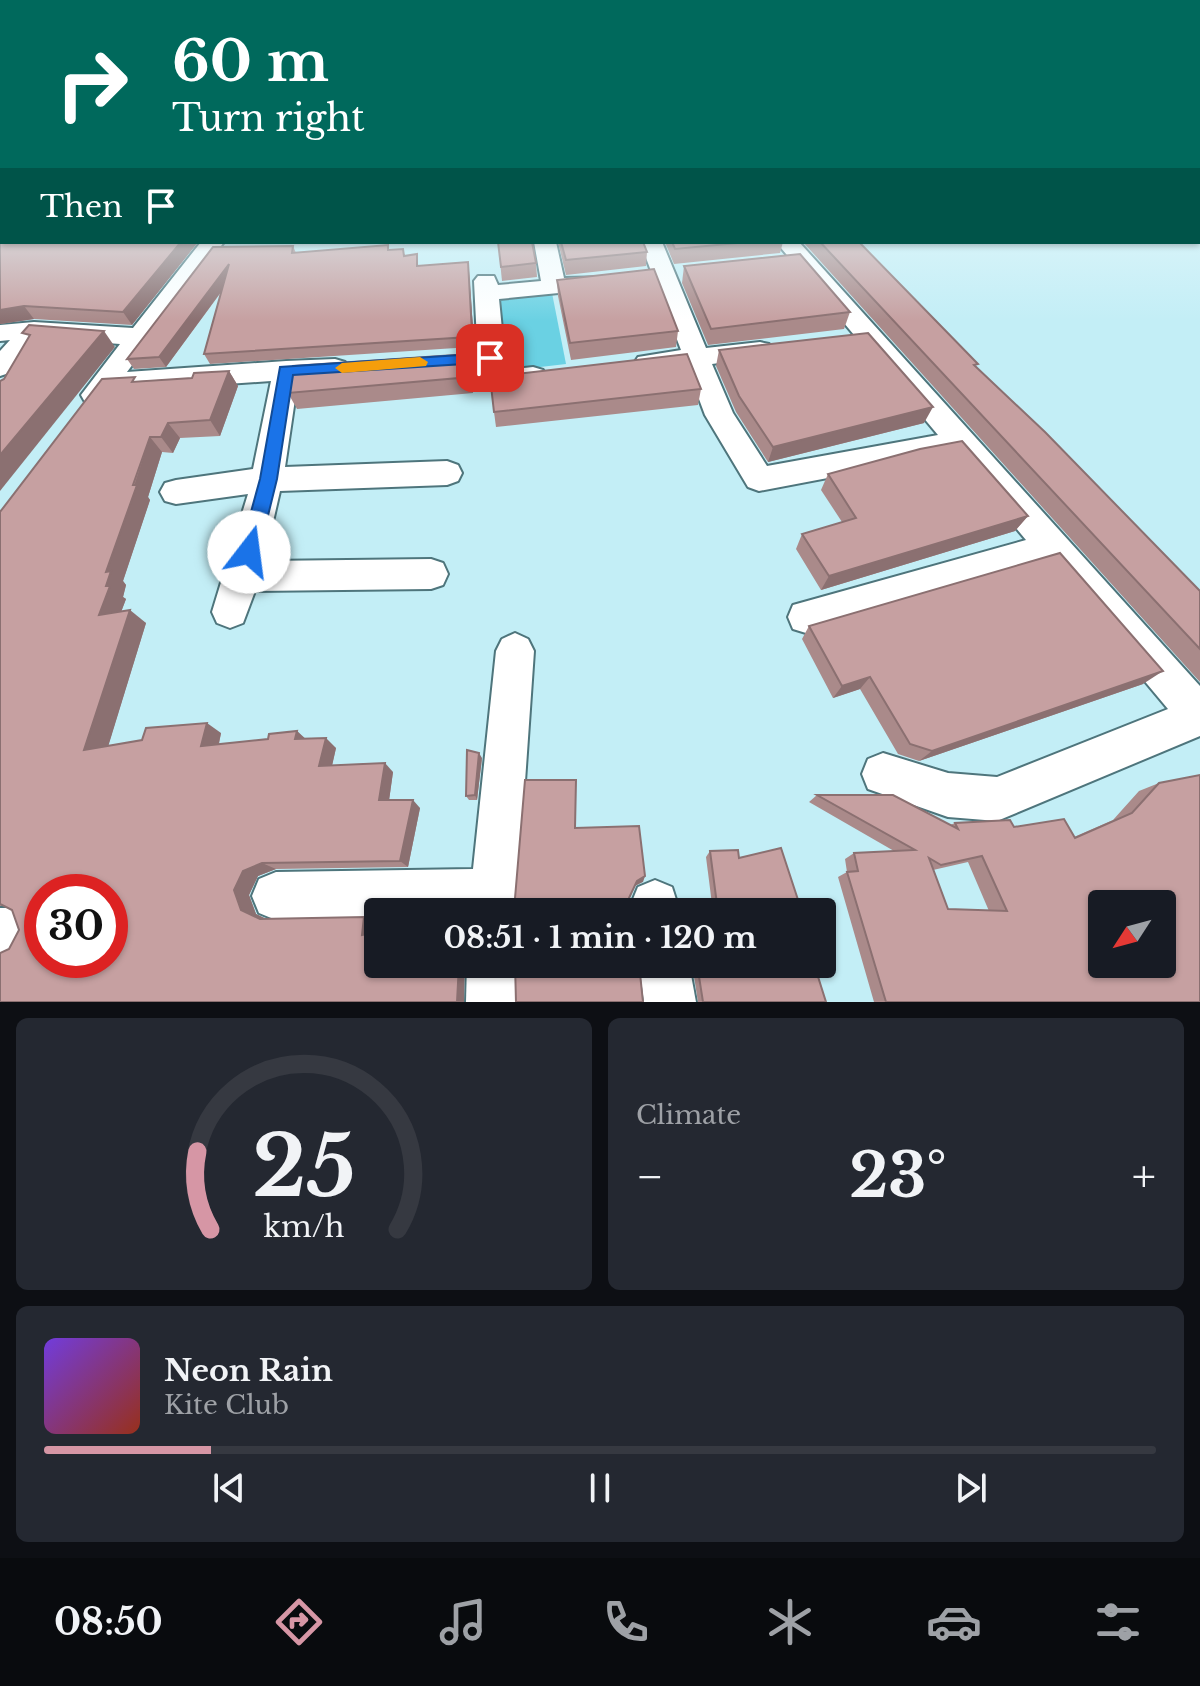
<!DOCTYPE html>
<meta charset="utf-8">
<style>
:root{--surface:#171b24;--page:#242831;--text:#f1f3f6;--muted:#9ea1a6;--line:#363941;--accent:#d696a5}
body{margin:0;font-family:"Libre Baskerville",serif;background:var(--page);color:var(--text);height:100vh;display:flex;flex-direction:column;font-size:30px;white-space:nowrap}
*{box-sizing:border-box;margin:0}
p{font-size:26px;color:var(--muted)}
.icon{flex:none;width:44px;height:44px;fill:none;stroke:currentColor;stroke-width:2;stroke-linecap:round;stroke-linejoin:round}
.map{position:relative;height:1002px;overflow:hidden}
.drawer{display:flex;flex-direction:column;gap:16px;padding:16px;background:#0d0f14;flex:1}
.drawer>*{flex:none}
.hud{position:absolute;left:0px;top:0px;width:1200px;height:244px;box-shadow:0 2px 6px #0004;background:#00695c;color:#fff;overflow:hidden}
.needle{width:52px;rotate:234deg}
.fabs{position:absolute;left:1088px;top:890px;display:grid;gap:16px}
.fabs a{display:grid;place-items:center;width:88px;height:88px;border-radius:8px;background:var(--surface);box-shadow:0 2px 6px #0004;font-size:40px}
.speed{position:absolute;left:24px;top:874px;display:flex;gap:16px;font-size:40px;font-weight:700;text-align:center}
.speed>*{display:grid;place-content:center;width:104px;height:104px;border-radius:50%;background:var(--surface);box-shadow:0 2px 6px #0004;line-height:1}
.speed .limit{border:12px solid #d22;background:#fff;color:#111}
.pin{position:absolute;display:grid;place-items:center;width:68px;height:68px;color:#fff;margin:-34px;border-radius:16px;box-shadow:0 4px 12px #0006}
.me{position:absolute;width:88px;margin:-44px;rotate:15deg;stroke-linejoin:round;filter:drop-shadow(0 0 6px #0008)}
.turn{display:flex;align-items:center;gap:28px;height:168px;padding:0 40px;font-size:36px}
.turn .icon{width:104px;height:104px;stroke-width:2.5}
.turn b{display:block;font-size:56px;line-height:68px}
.then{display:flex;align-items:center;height:76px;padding:0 40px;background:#0003;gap:16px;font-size:30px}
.big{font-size:60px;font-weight:700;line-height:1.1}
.drawer .widget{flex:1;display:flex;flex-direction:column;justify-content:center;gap:12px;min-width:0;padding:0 28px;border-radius:12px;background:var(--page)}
.drawer .dial{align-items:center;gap:0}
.dial svg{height:208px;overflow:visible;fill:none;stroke:var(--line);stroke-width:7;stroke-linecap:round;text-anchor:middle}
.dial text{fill:var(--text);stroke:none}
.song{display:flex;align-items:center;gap:24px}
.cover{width:96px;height:96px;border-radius:12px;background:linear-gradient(135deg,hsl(260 70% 55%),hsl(10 70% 35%))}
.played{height:8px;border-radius:4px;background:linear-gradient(90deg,var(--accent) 15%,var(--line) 15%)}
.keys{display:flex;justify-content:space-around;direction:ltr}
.heat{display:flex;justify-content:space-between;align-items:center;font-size:44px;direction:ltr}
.drawer .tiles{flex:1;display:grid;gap:16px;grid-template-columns:1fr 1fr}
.widget:last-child{grid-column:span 2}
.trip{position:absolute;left:364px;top:898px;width:472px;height:80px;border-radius:8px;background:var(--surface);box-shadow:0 2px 6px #0004;font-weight:700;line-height:80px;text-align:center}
.menu{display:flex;height:128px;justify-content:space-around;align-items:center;background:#090b0e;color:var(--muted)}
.menu .icon{width:56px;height:56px}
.menu .active{color:var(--accent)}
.menu b{font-size:36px;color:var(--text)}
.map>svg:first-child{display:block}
.green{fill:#6ad1e3}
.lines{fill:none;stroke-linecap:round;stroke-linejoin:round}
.street-casing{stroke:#4e757c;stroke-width:4}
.street{fill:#fff;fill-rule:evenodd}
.wall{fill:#aa8a8a;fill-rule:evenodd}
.shaded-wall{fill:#8b7071}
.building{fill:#c6a0a1;stroke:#8b7071;stroke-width:2;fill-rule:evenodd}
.route{fill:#1a73e8;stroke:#114b97;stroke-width:2}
.slow{fill:#f59e0b}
</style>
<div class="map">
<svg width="1200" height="1002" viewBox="0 0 1200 1002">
<rect width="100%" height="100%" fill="#c3eef6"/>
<path class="green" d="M552 293 566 364 506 371 498 298Z"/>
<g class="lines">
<defs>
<g id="street">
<path d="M201 242H224L127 372 286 361 335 359 345 362 348 368 345 374 298 379 285 467 447 461 458 465 462 473 458 481 447 485 280 491 264 561 431 559 443 563 448 574 443 585 431 589 255 591 243 623 230 628 217 623 212 612 248 494 176 504 165 501 160 492 165 483 176 480 253 469 271 381 112 392C104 403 99 406 85 402L81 395 120 344 41 338 9 373 0 376V351L10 340 0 341V325L34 322 133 328Z"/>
<path d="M534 242H556L564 278 607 277 611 282 607 287 599 289 499 299 506 370 533 367 543 370 547 376 543 382C525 387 501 393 483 388L479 381 474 281 478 276H494L498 285 541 281Z"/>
<path d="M640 242H662L706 348 760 342 769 344 773 350 769 356 712 364 733 413 767 466 938 435 776 242H799L1200 686V736L997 821 948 817 868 789 862 774 868 759 883 753 948 773 997 777 1168 709 1045 562 806 633 793 629 788 617 793 605 1026 540 954 454 759 491 748 487 705 415 687 367 647 372 638 369 634 363 638 357 681 350Z"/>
<path d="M515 633 528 639 534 651 516 912H378V918L276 920 259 913 252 896 259 879 276 872 473 869 496 651 502 639Z"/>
<path d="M655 880 672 887 680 912H632L631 904 638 887Z"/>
<path d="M0 908H17L34 915 41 932 34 949 17 956H0Z"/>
<path d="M467 964H517L518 1002H466Z"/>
<path d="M639 964H689L696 1002H644Z"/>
</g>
</defs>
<use href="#street" class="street-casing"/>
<use href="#street" class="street"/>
</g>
<g class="wall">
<path d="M0 180 2 242H198L132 325 34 319 0 324Z"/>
<path d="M498 242 536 263 537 277 502 281Z"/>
<path d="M558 242H643L647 252 646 266 566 275Z"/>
<path d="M665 242H783L780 253 674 264Z"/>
<path d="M803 242H859L976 367 1200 591V682Z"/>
<path d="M293 246 296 253 403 249 404 256 420 266 468 262 474 342H471V347L210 364 204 354 222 291 166 367 134 369 127 359 213 247Z"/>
<path d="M684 266 850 312 844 329 708 345 682 283Z"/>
<path d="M557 280 678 331 676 347 571 360 558 296Z"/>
<path d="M719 350 924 423 768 462 736 412 716 366Z"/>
<path d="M472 370 473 393 297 409 288 393Z"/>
<path d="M229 371 238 386 220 436 180 438 173 453 162 452 148 497 150 500 123 581 126 585 123 597 126 599 121 612 146 623 108 746 221 733 219 744 268 739 297 731 304 738 336 748 332 765 393 772 389 800 420 808 408 867 276 869 258 876 249 895 256 914 266 919 364 917 374 921 373 933 378 964 9 949 19 930 12 910 3 906H0V512L138 381 192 378Z"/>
<path d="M701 389 698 405 496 427 494 412Z"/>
<path d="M828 474 1028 516 1015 531 821 590 796 549 802 534 842 522 821 490Z"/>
<path d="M809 626 1143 684 919 761 898 754 860 689 833 698 802 639Z"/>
<path d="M482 758 477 800H469L466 796Z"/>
<path d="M1159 783 1200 1002H874L838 877 847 872 845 859 854 853 894 851 809 802 817 795 950 825 955 823 1014 827 1074 837 1113 820 1139 791ZM968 862 989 911 948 909 933 870Z"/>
<path d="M710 851 739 858 802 912H713L706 857Z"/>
<path d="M692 964H814L826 1002H698Z"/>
</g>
<g class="shaded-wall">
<path d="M181 242H198L132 325 123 312Z"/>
<path d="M468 262 469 271 474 342 472 332Z"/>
<path d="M229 264 234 274 166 367 159 357Z"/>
<path d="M24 306 34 319 0 324V310Z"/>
<path d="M104 331 115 347 0 491V455Z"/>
<path d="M469 354 472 370 473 393 470 377Z"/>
<path d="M229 371 238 386 220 436 210 420Z"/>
<path d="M933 407 924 423 768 462 773 447Z"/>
<path d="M168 423 180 438 173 453 161 437Z"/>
<path d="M150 437 162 452 148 497 150 500 123 581 126 585 123 597 126 599 115 628 99 615 106 586V572Z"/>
<path d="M1028 516 1015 531 821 590 829 576Z"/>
<path d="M130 610 146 623 104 760 84 750Z"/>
<path d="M1163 671 1143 684 919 761 932 751Z"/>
<path d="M870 677 860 689 833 698 842 686Z"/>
<path d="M207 723 221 733 216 756 201 746Z"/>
<path d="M297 731 308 741 295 739Z"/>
<path d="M326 738 336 748 330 775 319 766Z"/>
<path d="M479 753 482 758 477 800 475 795Z"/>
<path d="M385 763 393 772 388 808 379 800Z"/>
<path d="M413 800 420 808 408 867 400 861Z"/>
<path d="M262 863 276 869 258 876 249 895 256 914 275 923 260 919 241 910 234 890 243 871Z"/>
<path d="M645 876 643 882 635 886 628 903 637 881Z"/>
<path d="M364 917 374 921 372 938 362 935Z"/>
<path d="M459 964H465L464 1002H457Z"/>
</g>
<g class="building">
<path d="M0 180H2V242H181L123 312 24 306 0 310Z"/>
<path d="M498 242H532L536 263 501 267Z"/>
<path d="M561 242H643L647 252 566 260Z"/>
<path d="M672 242H748L675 249Z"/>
<path d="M820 242H859L978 364 974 365 1045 432 1200 591V649Z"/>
<path d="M388 245V250L403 249 404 256 417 254V266L468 262 472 332H469V337L204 354 229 264 159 357 127 359 213 247 293 246 292 253Z"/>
<path d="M800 254 850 312 711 329 684 266Z"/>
<path d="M654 269 678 331 570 343 557 280Z"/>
<path d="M29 325 104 331 0 455V381L4 379 30 335 22 333Z"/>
<path d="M868 333 933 407 773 447 739 396 719 350Z"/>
<path d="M469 354 470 377 288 393 293 366Z"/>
<path d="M687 354 701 389 494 412 490 377Z"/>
<path d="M229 371 210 420 168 423 161 437H150L133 485H137L106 572 111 571 106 586H110L99 615 130 610 84 750 142 740 146 728 207 723 201 746 268 739 269 734 297 731 295 739 326 738 319 766 385 763 379 800H413L400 861 262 863 243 871 234 890 241 910 260 919 364 917 362 935 378 932V964H459L457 1002H0V953L9 949 19 930 12 910 0 904V512L102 379 135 377 132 382 192 378 194 373ZM42 892H110V960H42Z"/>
<path d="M962 441 1028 516 829 576 802 534 856 518 828 474 920 449Z"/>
<path d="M1060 553 1163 671 932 751 910 744 870 677 842 686 809 626Z"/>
<path d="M467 750 479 753 475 795 466 796Z"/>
<path d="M1200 775V1002H886L847 872 858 871 854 853 915 850 817 795H893L958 829 955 823 1010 820 1014 827 1064 819 1075 838 1132 813 1159 783ZM982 856 1007 911 948 909 929 858 941 865ZM1102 904H1162V964H1102Z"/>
<path d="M525 780H576L575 828 639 826 645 876 637 881 629 898 630 908 648 911V912H417V911L514 910Z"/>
<path d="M781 848 802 912H718L710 851 738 850 739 858Z"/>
<path d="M515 964H639L643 1002H516Z"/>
<path d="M697 964H814L826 1002H703Z"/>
</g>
<linearGradient id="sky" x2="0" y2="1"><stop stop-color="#58b3da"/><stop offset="0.56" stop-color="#e4f7fb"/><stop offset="1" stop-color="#e4f7fb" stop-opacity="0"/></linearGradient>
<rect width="1200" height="321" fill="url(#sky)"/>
<path class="route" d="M490 353 498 358 495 362 293 375 277 479 259 552 256 558H243L240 552 260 479 280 367Z"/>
<path class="slow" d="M420 357 428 362 426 366 342 373 335 368 342 363Z"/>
</svg>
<div class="fabs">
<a><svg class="needle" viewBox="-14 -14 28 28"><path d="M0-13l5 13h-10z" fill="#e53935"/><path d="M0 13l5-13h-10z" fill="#9ea1a6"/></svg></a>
</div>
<div class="speed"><div class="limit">30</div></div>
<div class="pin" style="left:490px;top:358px;background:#d93025"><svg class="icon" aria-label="arrive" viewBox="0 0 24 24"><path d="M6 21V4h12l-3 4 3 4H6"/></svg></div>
<svg class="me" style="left:249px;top:552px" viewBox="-20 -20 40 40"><circle r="19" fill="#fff"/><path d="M0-13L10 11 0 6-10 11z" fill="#1a73e8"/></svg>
<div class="trip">08:51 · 1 min · 120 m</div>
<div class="hud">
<div class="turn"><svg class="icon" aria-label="right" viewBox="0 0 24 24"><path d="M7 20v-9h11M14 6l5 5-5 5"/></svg><div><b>60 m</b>Turn right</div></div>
<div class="then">Then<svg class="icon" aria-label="arrive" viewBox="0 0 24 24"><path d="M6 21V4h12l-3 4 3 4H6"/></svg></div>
</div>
</div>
<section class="drawer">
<div class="tiles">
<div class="widget dial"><svg viewBox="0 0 100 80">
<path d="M14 69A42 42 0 1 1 86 69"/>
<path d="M14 69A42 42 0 0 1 9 39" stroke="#d696a5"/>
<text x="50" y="56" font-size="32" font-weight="700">25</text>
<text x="50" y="72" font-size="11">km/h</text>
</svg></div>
<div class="widget"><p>Climate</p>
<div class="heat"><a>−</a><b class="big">23°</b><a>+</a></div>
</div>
<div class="widget">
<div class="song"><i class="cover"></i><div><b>Neon Rain</b><p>Kite Club</p></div></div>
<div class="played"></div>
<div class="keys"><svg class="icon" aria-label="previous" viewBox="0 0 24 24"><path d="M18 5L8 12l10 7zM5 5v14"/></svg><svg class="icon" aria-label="pause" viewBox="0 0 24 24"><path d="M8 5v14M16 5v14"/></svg><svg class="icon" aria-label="next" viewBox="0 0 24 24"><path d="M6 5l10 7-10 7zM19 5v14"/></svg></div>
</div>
</div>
</section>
<nav class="menu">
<b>08:50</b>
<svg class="icon active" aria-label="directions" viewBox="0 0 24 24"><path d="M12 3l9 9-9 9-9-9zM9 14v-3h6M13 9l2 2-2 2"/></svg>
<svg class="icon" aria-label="music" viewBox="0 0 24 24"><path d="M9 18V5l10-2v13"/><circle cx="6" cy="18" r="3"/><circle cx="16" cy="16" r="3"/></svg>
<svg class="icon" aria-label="phone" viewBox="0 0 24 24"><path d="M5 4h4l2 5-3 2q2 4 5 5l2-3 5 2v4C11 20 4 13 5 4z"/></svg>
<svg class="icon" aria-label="climate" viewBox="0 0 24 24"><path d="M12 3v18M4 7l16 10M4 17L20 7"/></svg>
<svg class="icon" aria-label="car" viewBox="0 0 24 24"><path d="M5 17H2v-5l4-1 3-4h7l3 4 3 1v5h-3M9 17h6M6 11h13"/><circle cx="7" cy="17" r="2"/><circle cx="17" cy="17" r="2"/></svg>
<svg class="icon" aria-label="filters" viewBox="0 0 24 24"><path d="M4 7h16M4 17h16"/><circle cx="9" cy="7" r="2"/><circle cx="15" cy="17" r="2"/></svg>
</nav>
